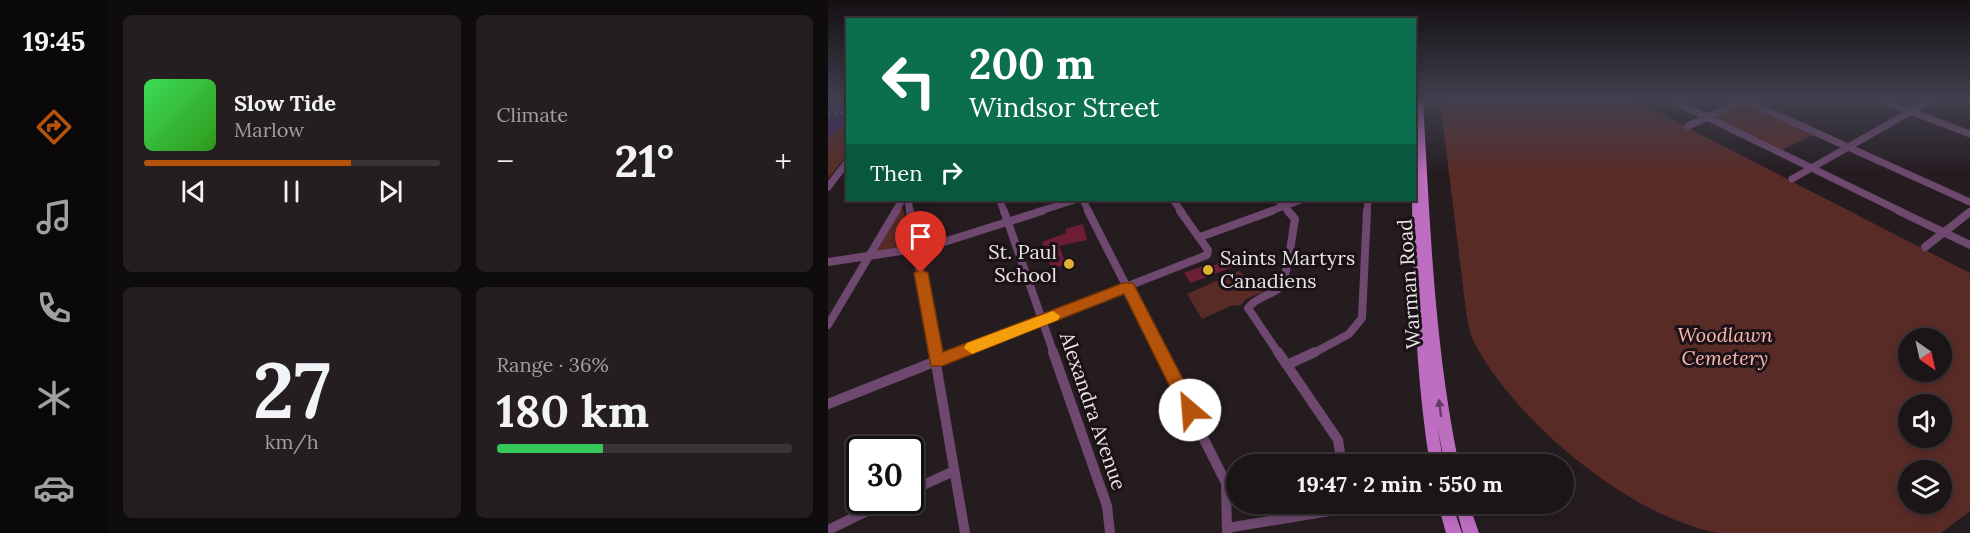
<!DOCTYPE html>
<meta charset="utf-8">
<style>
:root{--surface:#1c1518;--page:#251e21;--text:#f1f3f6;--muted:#a09fa2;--line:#3a3437;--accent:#b45309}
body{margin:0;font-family:Lora,serif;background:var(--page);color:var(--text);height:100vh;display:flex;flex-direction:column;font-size:22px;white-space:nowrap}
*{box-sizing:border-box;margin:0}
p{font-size:20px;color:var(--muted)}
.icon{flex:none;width:33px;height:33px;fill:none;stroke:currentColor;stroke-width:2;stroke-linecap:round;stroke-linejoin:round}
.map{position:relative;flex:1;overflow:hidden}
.side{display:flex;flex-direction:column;gap:15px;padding:15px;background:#0f0c0d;width:720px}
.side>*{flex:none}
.banner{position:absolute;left:18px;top:18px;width:570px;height:183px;border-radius:0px;box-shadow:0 3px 9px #0003,0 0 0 2px var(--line);background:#0b6e4f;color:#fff;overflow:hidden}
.needle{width:39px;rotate:146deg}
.controls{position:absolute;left:1070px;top:328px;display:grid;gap:12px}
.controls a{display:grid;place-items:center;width:54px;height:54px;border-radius:50%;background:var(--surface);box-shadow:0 3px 9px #0003,0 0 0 2px var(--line);font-size:30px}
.speed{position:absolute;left:18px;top:436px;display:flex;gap:12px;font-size:30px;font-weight:700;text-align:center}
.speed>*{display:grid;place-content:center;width:78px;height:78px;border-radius:50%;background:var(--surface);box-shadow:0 3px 9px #0003,0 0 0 2px var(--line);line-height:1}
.speed .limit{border:3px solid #111;border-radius:9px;background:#fff;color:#111}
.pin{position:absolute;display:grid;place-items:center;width:51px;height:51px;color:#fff;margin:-62px -26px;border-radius:50% 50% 50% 0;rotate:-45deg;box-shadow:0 0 6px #0007}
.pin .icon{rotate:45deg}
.me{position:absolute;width:66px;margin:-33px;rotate:333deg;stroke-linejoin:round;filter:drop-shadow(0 0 4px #0008)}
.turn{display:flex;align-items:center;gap:21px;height:126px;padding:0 24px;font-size:27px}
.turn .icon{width:78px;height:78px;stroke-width:2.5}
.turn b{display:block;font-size:42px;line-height:51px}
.then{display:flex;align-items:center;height:57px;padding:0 24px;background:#0003;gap:12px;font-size:22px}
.big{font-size:45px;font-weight:700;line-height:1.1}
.side .tile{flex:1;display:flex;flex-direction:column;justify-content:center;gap:9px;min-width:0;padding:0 21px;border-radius:9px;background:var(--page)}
.side .dial{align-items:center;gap:0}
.dial b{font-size:78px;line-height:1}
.song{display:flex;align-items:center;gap:18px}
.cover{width:72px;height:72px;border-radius:9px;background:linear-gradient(135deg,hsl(130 70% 55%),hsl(110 70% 35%))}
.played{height:6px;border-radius:3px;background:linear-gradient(90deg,var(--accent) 70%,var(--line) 70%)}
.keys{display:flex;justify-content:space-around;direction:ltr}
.heat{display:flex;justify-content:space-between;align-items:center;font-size:33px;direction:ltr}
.charge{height:9px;border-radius:4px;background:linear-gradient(90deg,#34c759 36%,var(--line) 0)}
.side .tiles{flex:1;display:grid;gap:15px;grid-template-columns:repeat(2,1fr)}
.trip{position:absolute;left:398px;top:454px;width:348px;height:60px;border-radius:30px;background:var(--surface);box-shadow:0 3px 9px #0003,0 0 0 2px var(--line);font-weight:700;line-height:60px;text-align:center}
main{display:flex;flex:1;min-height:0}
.dock{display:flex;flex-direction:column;width:108px;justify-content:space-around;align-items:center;background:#0b080a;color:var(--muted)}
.dock .icon{width:42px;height:42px}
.dock .current{color:var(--accent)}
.dock b{font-size:27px;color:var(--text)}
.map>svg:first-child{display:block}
.green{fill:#592b27;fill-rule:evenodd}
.water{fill:#432062}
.building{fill:#6d1e35}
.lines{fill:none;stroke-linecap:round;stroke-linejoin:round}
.minor-far2{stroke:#6e486f;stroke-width:7}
.minor-far1{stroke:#6e486f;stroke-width:8}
.minor{stroke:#6e486f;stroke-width:10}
.major{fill:#be6ec0;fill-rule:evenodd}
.rail{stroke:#aba4a7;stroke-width:1.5;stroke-dasharray:2 4.5;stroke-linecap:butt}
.oneway{fill:#643b63}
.route{fill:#b45309;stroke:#753606;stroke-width:1.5}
.slow{fill:#f59e0b}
.poi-dot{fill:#dfb033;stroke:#1b1217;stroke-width:2}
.labels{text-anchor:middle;stroke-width:6;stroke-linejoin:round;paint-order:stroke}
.poi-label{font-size:20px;fill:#e9e3e6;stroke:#1b1217;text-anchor:end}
.street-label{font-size:20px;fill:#e9e3e6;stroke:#1b1217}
.park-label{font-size:20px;font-style:italic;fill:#feb5ad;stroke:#1b1217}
</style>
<main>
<nav class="dock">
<b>19:45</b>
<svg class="icon current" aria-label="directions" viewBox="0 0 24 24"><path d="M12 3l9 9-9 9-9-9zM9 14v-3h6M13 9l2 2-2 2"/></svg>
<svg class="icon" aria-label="music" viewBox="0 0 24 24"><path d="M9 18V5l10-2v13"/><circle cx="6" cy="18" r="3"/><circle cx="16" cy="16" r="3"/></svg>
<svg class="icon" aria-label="phone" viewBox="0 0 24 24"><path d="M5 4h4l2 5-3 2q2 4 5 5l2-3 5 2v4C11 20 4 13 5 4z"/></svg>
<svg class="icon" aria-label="climate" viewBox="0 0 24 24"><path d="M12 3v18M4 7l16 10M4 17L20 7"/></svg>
<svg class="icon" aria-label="car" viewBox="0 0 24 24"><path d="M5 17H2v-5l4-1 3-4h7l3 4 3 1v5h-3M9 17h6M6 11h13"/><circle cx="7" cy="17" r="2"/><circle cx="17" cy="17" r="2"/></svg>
</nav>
<section class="side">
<div class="tiles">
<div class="tile">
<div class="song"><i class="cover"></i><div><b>Slow Tide</b><p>Marlow</p></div></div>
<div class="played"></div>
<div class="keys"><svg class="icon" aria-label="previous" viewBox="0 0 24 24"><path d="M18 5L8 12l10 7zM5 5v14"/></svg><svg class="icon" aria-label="pause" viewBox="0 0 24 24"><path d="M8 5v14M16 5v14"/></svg><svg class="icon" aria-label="next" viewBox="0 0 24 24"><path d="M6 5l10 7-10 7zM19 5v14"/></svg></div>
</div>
<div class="tile"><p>Climate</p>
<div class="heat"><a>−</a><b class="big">21°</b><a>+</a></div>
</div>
<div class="tile dial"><b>27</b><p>km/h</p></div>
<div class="tile"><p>Range · 36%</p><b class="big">180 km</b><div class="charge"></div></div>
</div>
</section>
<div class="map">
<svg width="1142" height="533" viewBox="0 0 1142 533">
<rect width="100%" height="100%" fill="#251c20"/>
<g class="green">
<path d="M612 100H806L1142 273V511L1113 533C1062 533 1010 533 959 533 937 533 912 533 890 533 802 517 686 420 646 342 641 333 640 321 638 311ZM1080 339H1113V372H1080ZM1080 405H1113V438H1080ZM1080 471H1113V504H1080Z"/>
<path d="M915 103 987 134 954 150 886 117Z"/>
<path d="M19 121V155L0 179V136Z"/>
<path d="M74 206 82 239 74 247 51 251 50 250Z"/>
<path d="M411 271 437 291 418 299 413 305 403 306 374 319 359 294Z"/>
</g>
<path class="water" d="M0 100H20L19 121 0 137Z"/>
<g class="building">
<path d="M255 224 259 240 231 246 238 264 224 270 214 247 216 246 214 242 238 233 237 229Z"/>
<path d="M397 254 410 258 407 266 363 283 356 273 377 265 382 267 391 263Z"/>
</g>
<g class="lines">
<g class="minor-far2">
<path d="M844 100 1074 212"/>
<path d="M916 100 1142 202"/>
<path d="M1053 100 1142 134"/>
<path d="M860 126 917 100"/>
<path d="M964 179 1103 100"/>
<path d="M0 187 20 161"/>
<path d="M80 200 82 212"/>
<path d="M172 200 176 212"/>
<path d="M255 200 261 212"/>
<path d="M345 200 354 212"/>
<path d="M450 200 461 212"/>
<path d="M67 212 74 200"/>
<path d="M209 212 247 200"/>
<path d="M440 212 473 200"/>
<path d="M539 212 540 200"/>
</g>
<g class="minor-far1">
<path d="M82 211 106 354"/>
<path d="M176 211 226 354"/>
<path d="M260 211 333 354"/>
<path d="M1071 211 1142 245"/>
<path d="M372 237 444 211"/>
<path d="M1097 247 1142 212"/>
<path d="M0 262 100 247 214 211"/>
<path d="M0 325 68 211"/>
<path d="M127 354 379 255 380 250 352 211"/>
<path d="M451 354 420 308C428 297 442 296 451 288 460 279 464 233 467 219L460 211"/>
<path d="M484 354 521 334 534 318 539 211"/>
</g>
<g class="minor">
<path d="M106 352 137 533"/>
<path d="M225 352 279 506 282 533"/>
<path d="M332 352 398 483 399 533"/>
<path d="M450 352 510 440 514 465"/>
<path d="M459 365 487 352"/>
<path d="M0 404 131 352"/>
<path d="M82 491 126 471"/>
<path d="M399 528 544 504"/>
<path d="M0 530 60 501"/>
</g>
<g class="major">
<path d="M587 100H595C602 223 606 345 631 465H617L609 425 616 465H602C588 377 585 289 584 200H586V152H589Z"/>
<path d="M610 504H624L634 533H618Z"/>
<path d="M627 504H641L651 533H635Z"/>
</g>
<path class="rail" d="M0 114 20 112"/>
</g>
<defs><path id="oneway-solid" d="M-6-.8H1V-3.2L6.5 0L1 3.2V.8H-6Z" transform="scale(1.5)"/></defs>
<use class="oneway" href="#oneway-solid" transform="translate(612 408) rotate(-97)"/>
<linearGradient id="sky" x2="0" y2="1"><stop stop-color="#140f12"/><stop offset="0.57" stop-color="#40404e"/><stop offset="1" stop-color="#40404e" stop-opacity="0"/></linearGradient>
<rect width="1142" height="174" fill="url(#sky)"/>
<path class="route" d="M93 269 100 273 115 352 295 283H305L371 410 368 415 362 417 356 415 296 294 114 366H103L86 273Z"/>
<path class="slow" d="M225 311 232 316 230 320 144 354 136 348 139 343Z"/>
<g class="poi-dot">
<circle cx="241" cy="264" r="6"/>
<circle cx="380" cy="270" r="6"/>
</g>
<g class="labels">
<g class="poi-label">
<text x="229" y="259">St. Paul<tspan x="229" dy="23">School</tspan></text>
<text x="392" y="265" text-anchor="start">Saints Martyrs<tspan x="392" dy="23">Canadiens</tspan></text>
</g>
<g class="street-label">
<text transform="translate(581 284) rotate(-94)" y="7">Warman Road</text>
<text transform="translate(265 411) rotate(71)" y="7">Alexandra Avenue</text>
</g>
<g class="park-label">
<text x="897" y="342">Woodlawn<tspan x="897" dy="23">Cemetery</tspan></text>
</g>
</g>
</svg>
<div class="controls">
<a><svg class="needle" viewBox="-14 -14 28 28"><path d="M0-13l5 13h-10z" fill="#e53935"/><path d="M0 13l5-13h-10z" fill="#a09fa2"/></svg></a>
<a><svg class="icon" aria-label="sound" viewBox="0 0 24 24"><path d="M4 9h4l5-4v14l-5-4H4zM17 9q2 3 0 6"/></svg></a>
<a><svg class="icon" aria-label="layers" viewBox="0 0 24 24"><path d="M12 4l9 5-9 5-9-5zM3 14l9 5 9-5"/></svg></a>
</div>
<div class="speed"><div class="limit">30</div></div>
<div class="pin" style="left:93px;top:273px;background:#d93025"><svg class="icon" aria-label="arrive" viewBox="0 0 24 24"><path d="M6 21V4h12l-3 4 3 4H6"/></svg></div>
<svg class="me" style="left:362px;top:410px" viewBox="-20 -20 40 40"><circle r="19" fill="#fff"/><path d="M0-13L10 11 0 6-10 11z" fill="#b45309"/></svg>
<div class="trip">19:47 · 2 min · 550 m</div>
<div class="banner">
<div class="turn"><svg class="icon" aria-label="left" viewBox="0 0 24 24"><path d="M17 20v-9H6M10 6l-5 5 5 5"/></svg><div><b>200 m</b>Windsor Street</div></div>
<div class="then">Then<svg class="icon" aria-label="right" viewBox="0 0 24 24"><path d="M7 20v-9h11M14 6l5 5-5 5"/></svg></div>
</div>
</div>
</main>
